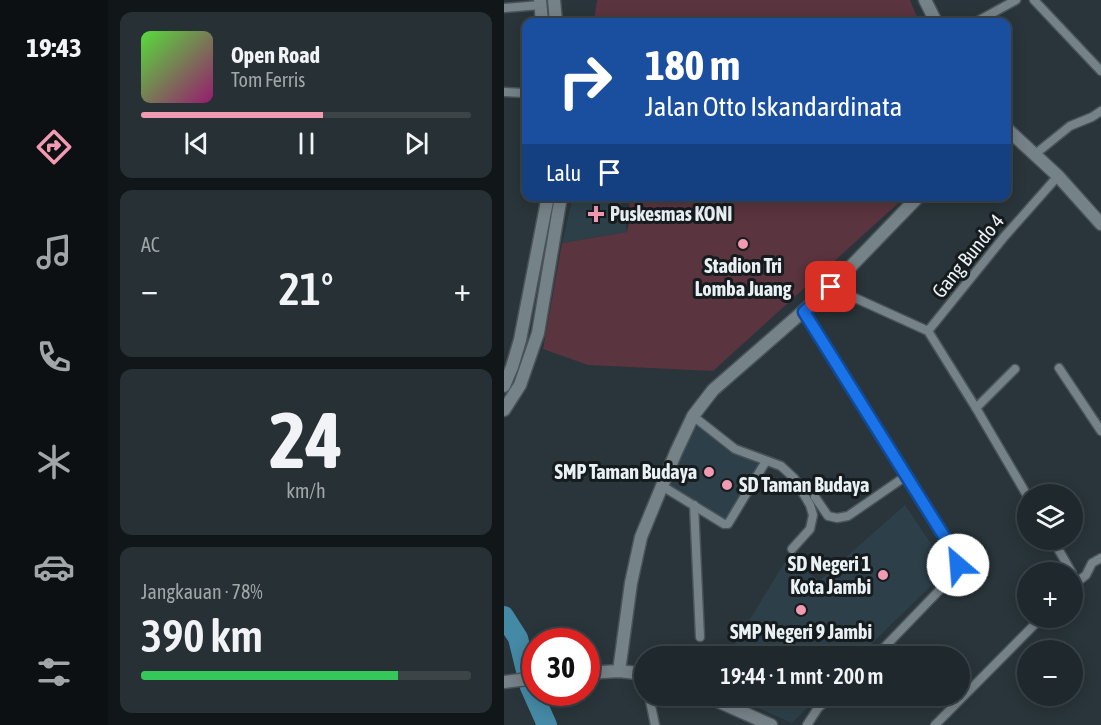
<!DOCTYPE html>
<html lang="id">
<meta charset="utf-8">
<style>
:root{--surface:#1f282c;--page:#273034;--text:#f1f3f6;--muted:#a1a6a9;--line:#3c4448;--accent:#f19ab2}
body{margin:0;font-family:"Asap Condensed",sans-serif;background:var(--page);color:var(--text);height:100vh;display:flex;flex-direction:column;font-size:22px;white-space:nowrap}
*{box-sizing:border-box;margin:0}
p{font-size:20px;color:var(--muted)}
.icon{flex:none;width:33px;height:33px;fill:none;stroke:currentColor;stroke-width:2;stroke-linecap:round;stroke-linejoin:round}
.map{position:relative;flex:1;overflow:hidden}
.sheet{display:flex;flex-direction:column;gap:12px;padding:12px;background:#111618;width:396px}
.sheet>*{flex:none}
.top-card{position:absolute;left:18px;top:18px;width:489px;height:183px;border-radius:12px;box-shadow:0 3px 15px #0003,0 0 0 2px var(--line);background:#1a4fa0;color:#fff;overflow:hidden}
.tools{position:absolute;left:513px;top:484px;display:grid;gap:12px}
.tools a{display:grid;place-items:center;width:66px;height:66px;border-radius:50%;background:var(--surface);box-shadow:0 3px 15px #0003,0 0 0 2px var(--line);font-size:30px}
.speed{position:absolute;left:18px;top:628px;display:flex;gap:12px;font-size:30px;font-weight:700;text-align:center}
.speed>*{display:grid;place-content:center;width:78px;height:78px;border-radius:50%;background:var(--surface);box-shadow:0 3px 15px #0003,0 0 0 2px var(--line);line-height:1}
.speed .limit{border:9px solid #d22;background:#fff;color:#111}
.pin{position:absolute;display:grid;place-items:center;width:51px;height:51px;color:#fff;margin:-26px;border-radius:12px;box-shadow:0 3px 9px #0006}
.me{position:absolute;width:66px;margin:-33px;rotate:333deg;stroke-linejoin:round;filter:drop-shadow(0 0 4px #0008)}
.turn{display:flex;align-items:center;gap:21px;height:126px;padding:0 24px;font-size:27px}
.turn .icon{width:78px;height:78px;stroke-width:2.5}
.turn b{display:block;font-size:42px;line-height:51px}
.then{display:flex;align-items:center;height:57px;padding:0 24px;background:#0003;gap:12px;font-size:22px}
.big{font-size:45px;font-weight:600;line-height:1.1}
.sheet .card{flex:1;display:flex;flex-direction:column;justify-content:center;gap:9px;min-width:0;padding:0 21px;border-radius:12px;background:var(--page)}
.sheet .dial{align-items:center;gap:0}
.dial b{font-size:78px;line-height:1}
.song{display:flex;align-items:center;gap:18px}
.cover{width:72px;height:72px;border-radius:9px;background:linear-gradient(135deg,hsl(110 70% 55%),hsl(320 70% 35%))}
.played{height:6px;border-radius:3px;background:linear-gradient(90deg,var(--accent) 55%,var(--line) 55%)}
.keys{display:flex;justify-content:space-around;direction:ltr}
.heat{display:flex;justify-content:space-between;align-items:center;font-size:33px;direction:ltr}
.charge{height:9px;border-radius:4px;background:linear-gradient(90deg,#34c759 78%,var(--line) 0)}
.trip{position:absolute;left:130px;top:646px;width:336px;height:60px;border-radius:30px;background:var(--surface);box-shadow:0 3px 15px #0003,0 0 0 2px var(--line);font-weight:600;line-height:60px;text-align:center}
main{display:flex;flex:1;min-height:0}
.menu{display:flex;flex-direction:column;width:108px;justify-content:space-around;align-items:center;background:#0c1012;color:var(--muted)}
.menu .icon{width:42px;height:42px}
.menu .current{color:var(--accent)}
.menu b{font-size:27px;color:var(--text)}
.map>svg:first-child{display:block}
.built{fill:#2d4049}
.green{fill:#5a343f}
.lines{fill:none;stroke-linecap:round;stroke-linejoin:round}
.river{stroke:#4489a5;stroke-width:20}
.street-casing{stroke:#495358;stroke-width:11}
.secondary-casing{stroke:#495358;stroke-width:15}
.street{stroke:#758288;stroke-width:8}
.secondary{stroke:#758288;stroke-width:12}
.route-casing{stroke:#114b97;stroke-width:15}
.route{stroke:#1a73e8;stroke-width:10}
.poi-dot{fill:#f19ab2;stroke:#161b1e;stroke-width:2}
.labels{text-anchor:middle;stroke-width:6;stroke-linejoin:round;paint-order:stroke}
.poi-label{font-size:20px;font-weight:bold;fill:#eaf1f5;stroke:#161b1e;text-anchor:start}
.street-label{font-size:20px;fill:#eaf1f5;stroke:#161b1e}
</style>
<main>
<nav class="menu">
<b>19:43</b>
<svg class="icon current" aria-label="directions" viewBox="0 0 24 24"><path d="M12 3l9 9-9 9-9-9zM9 14v-3h6M13 9l2 2-2 2"/></svg>
<svg class="icon" aria-label="music" viewBox="0 0 24 24"><path d="M9 18V5l10-2v13"/><circle cx="6" cy="18" r="3"/><circle cx="16" cy="16" r="3"/></svg>
<svg class="icon" aria-label="phone" viewBox="0 0 24 24"><path d="M5 4h4l2 5-3 2q2 4 5 5l2-3 5 2v4C11 20 4 13 5 4z"/></svg>
<svg class="icon" aria-label="climate" viewBox="0 0 24 24"><path d="M12 3v18M4 7l16 10M4 17L20 7"/></svg>
<svg class="icon" aria-label="car" viewBox="0 0 24 24"><path d="M5 17H2v-5l4-1 3-4h7l3 4 3 1v5h-3M9 17h6M6 11h13"/><circle cx="7" cy="17" r="2"/><circle cx="17" cy="17" r="2"/></svg>
<svg class="icon" aria-label="filters" viewBox="0 0 24 24"><path d="M4 7h16M4 17h16"/><circle cx="9" cy="7" r="2"/><circle cx="15" cy="17" r="2"/></svg>
</nav>
<section class="sheet">
<div class="card">
<div class="song"><i class="cover"></i><div><b>Open Road</b><p>Tom Ferris</p></div></div>
<div class="played"></div>
<div class="keys"><svg class="icon" aria-label="previous" viewBox="0 0 24 24"><path d="M18 5L8 12l10 7zM5 5v14"/></svg><svg class="icon" aria-label="pause" viewBox="0 0 24 24"><path d="M8 5v14M16 5v14"/></svg><svg class="icon" aria-label="next" viewBox="0 0 24 24"><path d="M6 5l10 7-10 7zM19 5v14"/></svg></div>
</div>
<div class="card"><p>AC</p>
<div class="heat"><a>−</a><b class="big">21°</b><a>+</a></div>
</div>
<div class="card dial"><b>24</b><p>km/h</p></div>
<div class="card"><p>Jangkauan · 78%</p><b class="big">390 km</b><div class="charge"></div></div>
</section>
<div class="map">
<svg width="597" height="725" viewBox="0 0 597 725">
<rect width="100%" height="100%" fill="#29353a"/>
<g class="built">
<path d="M69 197H116L123 232 58 243Z"/>
<path d="M194 424 260 463 223 524 162 487Z"/>
<path d="M401 505 444 569 354 657H223L285 555 315 581Z"/>
<path d="M227 696H315L288 723Z"/>
</g>
<g class="green">
<path d="M93 0H406L415 22H90Z"/>
<path d="M124 197V196L401 197 209 371 84 365 39 349 58 243 123 232 127 214Z"/>
</g>
<g class="lines">
<path class="river" d="M0 616 14 638 26 687 43 725"/>
<defs>
<g id="street">
<path d="M530 0 597 71"/>
<path d="M0 8 36 5"/>
<path d="M472 22 512 0"/>
<path d="M0 92 22 93"/>
<path d="M530 155 566 126 588 117 597 111"/>
<path d="M327 287 424 331 472 408 524 497"/>
<path d="M300 312 453 557 455 565 451 574 371 657"/>
<path d="M424 331 500 237 554 176"/>
<path d="M555 368 597 431"/>
<path d="M472 408 511 369"/>
<path d="M189 416 231 449 277 466 290 478 306 505 309 515 306 529 288 549"/>
<path d="M158 486 220 524H224L262 461"/>
<path d="M311 497 324 516 333 518 344 516 402 476"/>
<path d="M190 505 196 637"/>
<path d="M549 540 568 573"/>
<path d="M568 586 582 575 588 563 597 558"/>
<path d="M145 696 151 725"/>
<path d="M303 725 314 708 328 696"/>
<path d="M431 725 537 618"/>
</g>
<g id="secondary">
<path d="M36 0 38 22"/>
<path d="M50 0 52 22"/>
<path d="M421 0 432 22"/>
<path d="M502 128 554 176 597 224"/>
<path d="M0 386 8 367 16 340 44 196"/>
<path d="M0 410 16 385 34 333 57 196"/>
<path d="M115 671 127 583 137 537 172 452 189 416 209 390 327 287 415 196"/>
<path d="M82 673 115 671 141 674"/>
<path d="M0 682 32 678"/>
<path d="M202 696 267 725"/>
</g>
</defs>
<use href="#street" class="street-casing"/>
<use href="#secondary" class="secondary-casing"/>
<use href="#street" class="street"/>
<use href="#secondary" class="secondary"/>
</g>
<g class="lines">
<defs>
<path id="route" d="M327 287 300 312 453 557 454 565"/>
</defs>
<use href="#route" class="route-casing"/>
<use href="#route" class="route"/>
</g>
<g class="poi-dot">
<path d="M89 205h6v6h6v6h-6v6h-6v-6h-6v-6h6z"/>
<circle cx="239" cy="244" r="6"/>
<circle cx="205" cy="472" r="6"/>
<circle cx="223" cy="485" r="6"/>
<circle cx="379" cy="575" r="6"/>
<circle cx="297" cy="610" r="6"/>
</g>
<g class="labels">
<g class="poi-label">
<text x="106" y="221">Puskesmas KONI</text>
<text x="239" y="273" text-anchor="middle">Stadion Tri<tspan x="239" dy="23">Lomba Juang</tspan></text>
<text x="193" y="479" text-anchor="end">SMP Taman Budaya</text>
<text x="235" y="492">SD Taman Budaya</text>
<text x="367" y="571" text-anchor="end">SD Negeri 1<tspan x="367" dy="23">Kota Jambi</tspan></text>
<text x="297" y="639" text-anchor="middle">SMP Negeri 9 Jambi</text>
</g>
<g class="street-label">
<text transform="translate(464 256) rotate(-51)" y="7">Gang Bundo 4</text>
</g>
</g>
</svg>
<div class="tools">
<a><svg class="icon" aria-label="layers" viewBox="0 0 24 24"><path d="M12 4l9 5-9 5-9-5zM3 14l9 5 9-5"/></svg></a>
<a>+</a>
<a>−</a>
</div>
<div class="speed"><div class="limit">30</div></div>
<div class="pin" style="left:327px;top:287px;background:#d93025"><svg class="icon" aria-label="arrive" viewBox="0 0 24 24"><path d="M6 21V4h12l-3 4 3 4H6"/></svg></div>
<svg class="me" style="left:454px;top:565px" viewBox="-20 -20 40 40"><circle r="19" fill="#fff"/><path d="M0-13L10 11 0 6-10 11z" fill="#1a73e8"/></svg>
<div class="trip">19:44 · 1 mnt · 200 m</div>
<div class="top-card">
<div class="turn"><svg class="icon" aria-label="right" viewBox="0 0 24 24"><path d="M7 20v-9h11M14 6l5 5-5 5"/></svg><div><b>180 m</b>Jalan Otto Iskandardinata</div></div>
<div class="then">Lalu<svg class="icon" aria-label="arrive" viewBox="0 0 24 24"><path d="M6 21V4h12l-3 4 3 4H6"/></svg></div>
</div>
</div>
</main>
